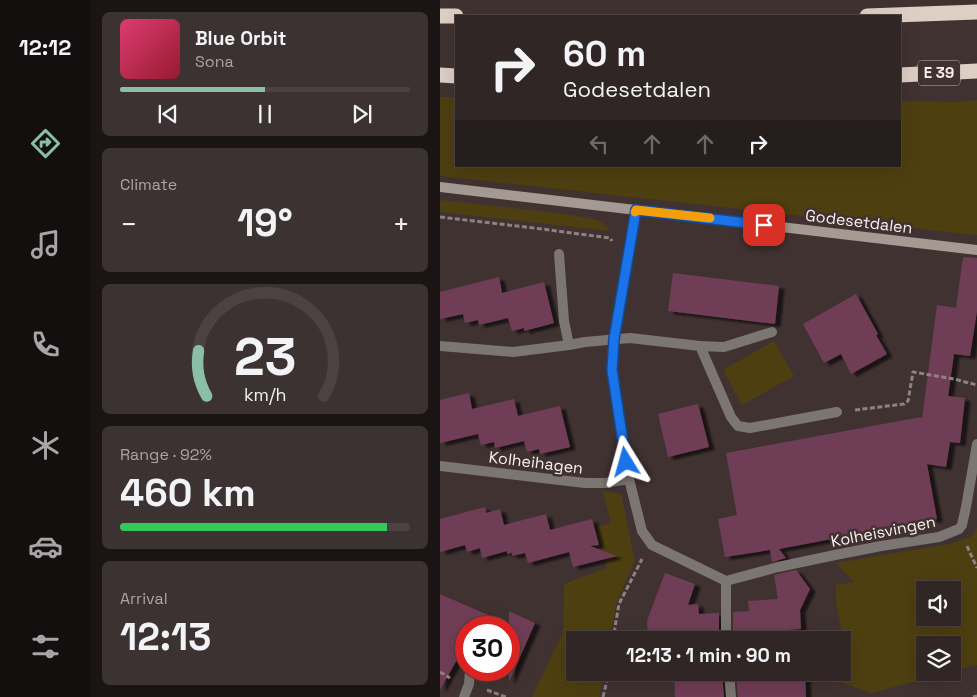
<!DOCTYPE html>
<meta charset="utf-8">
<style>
:root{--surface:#302625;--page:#3c3232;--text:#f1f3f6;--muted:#a8a5a7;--line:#4b4342;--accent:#8abfa5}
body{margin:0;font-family:"Space Grotesk",sans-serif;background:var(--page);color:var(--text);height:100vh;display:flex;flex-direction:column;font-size:19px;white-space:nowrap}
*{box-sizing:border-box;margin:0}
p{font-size:16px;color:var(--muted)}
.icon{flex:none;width:28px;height:28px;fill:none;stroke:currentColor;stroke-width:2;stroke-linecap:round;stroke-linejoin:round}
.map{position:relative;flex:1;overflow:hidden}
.side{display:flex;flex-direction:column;gap:12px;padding:12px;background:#1a1514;width:350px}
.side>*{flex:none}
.banner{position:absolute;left:15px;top:15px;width:446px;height:152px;border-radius:0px;box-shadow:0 5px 20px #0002,0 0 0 1px var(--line);background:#302625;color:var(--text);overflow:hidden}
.buttons{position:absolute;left:476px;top:581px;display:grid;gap:10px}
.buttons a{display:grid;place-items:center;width:45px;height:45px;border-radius:0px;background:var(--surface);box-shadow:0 5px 20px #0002,0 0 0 1px var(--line);font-size:25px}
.speed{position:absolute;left:15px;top:616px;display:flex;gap:10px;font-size:25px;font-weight:700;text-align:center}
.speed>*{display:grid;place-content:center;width:65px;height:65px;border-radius:50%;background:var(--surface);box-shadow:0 5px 20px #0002,0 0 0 1px var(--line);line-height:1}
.speed .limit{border:8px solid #d22;background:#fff;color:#111}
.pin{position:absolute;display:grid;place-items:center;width:42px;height:42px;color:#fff;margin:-21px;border-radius:10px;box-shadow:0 2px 8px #0006}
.me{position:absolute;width:55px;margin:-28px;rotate:352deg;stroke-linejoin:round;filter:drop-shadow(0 0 4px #0008)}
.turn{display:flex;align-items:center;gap:18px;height:105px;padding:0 25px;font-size:22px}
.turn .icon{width:65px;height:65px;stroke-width:2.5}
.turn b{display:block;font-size:35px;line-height:42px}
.lanes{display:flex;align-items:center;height:48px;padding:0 25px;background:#0003;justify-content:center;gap:25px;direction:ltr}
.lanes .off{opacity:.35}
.big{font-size:38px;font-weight:700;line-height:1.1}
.side .widget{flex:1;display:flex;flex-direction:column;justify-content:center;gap:8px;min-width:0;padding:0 18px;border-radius:8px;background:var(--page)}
.side .dial{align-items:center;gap:0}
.dial svg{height:130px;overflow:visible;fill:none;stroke:var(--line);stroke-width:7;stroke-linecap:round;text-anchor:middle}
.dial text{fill:var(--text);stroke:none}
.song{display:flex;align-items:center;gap:15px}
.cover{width:60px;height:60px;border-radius:8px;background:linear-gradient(135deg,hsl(340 70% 55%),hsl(350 70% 35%))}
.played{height:5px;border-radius:2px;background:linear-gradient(90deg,var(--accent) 50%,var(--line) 50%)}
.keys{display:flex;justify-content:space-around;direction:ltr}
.heat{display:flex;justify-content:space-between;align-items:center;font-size:28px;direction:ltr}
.charge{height:8px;border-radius:4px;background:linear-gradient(90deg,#34c759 92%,var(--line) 0)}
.trip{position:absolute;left:126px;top:631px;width:285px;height:50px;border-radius:0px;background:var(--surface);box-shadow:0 5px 20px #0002,0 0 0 1px var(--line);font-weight:700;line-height:50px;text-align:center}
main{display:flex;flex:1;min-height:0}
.tabs{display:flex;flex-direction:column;width:90px;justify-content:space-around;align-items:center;background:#130f0f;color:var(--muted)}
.tabs .icon{width:35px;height:35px}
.tabs .current{color:var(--accent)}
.tabs b{font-size:22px;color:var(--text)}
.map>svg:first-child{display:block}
.green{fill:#4e3f11;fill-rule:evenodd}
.building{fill:#703e57;filter:url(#shadow)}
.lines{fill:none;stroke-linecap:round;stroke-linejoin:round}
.path{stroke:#8e8281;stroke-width:3;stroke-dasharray:5 2.5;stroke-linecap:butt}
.lane{stroke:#7c7672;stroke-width:10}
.street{stroke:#7c7672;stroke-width:10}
.secondary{stroke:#a49a93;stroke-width:10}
.highway{stroke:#ddcfc4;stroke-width:15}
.route-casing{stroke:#114b97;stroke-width:12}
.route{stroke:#1a73e8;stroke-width:9}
.slow{stroke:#f59e0b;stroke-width:9}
.labels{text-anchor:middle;stroke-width:5;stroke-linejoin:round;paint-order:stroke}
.shield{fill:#403231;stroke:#c2b7b6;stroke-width:1}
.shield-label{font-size:15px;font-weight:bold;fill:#faf0ef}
.street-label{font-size:16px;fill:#faf0ef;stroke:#403231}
</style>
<main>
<nav class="tabs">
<b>12:12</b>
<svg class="icon current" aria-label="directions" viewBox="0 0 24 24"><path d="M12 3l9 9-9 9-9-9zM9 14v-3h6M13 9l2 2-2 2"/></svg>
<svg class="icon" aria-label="music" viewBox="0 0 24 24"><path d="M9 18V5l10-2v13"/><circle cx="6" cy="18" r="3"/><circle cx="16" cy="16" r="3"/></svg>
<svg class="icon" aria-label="phone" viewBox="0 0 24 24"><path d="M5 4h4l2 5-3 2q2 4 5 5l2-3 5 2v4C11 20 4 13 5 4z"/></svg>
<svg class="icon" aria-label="climate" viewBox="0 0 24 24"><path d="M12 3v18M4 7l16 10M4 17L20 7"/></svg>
<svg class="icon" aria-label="car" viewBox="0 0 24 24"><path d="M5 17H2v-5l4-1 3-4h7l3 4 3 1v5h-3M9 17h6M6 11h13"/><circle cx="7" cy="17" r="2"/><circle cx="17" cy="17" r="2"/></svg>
<svg class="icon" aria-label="filters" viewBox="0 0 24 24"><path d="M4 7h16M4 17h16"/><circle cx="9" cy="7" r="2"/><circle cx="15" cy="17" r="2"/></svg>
</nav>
<section class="side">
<div class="widget">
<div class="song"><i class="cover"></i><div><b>Blue Orbit</b><p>Sona</p></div></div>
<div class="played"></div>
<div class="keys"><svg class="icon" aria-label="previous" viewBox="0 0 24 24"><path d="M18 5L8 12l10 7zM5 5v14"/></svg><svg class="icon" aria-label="pause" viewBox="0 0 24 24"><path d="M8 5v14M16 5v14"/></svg><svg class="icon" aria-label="next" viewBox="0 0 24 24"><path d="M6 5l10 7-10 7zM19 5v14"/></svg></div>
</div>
<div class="widget"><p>Climate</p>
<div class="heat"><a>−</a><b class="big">19°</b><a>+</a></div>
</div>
<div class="widget dial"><svg viewBox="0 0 100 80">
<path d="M14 69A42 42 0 1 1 86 69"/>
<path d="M14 69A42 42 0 0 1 9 41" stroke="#8abfa5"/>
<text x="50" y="56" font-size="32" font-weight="700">23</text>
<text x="50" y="72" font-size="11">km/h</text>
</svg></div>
<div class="widget"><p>Range · 92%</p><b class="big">460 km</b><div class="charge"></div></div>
<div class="widget"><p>Arrival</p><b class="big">12:13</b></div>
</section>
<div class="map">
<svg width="537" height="697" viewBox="0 0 537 697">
<defs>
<filter id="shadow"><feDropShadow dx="5.5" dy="3" stdDeviation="1" flood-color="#0009"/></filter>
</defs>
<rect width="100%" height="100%" fill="#403231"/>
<g class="green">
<path d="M0 97H16V166H460V101L520 102 537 100V235L0 176Z"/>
<path d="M0 200 125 214 153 219 160 221 167 227 170 231 0 212Z"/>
<path d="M334 341 354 376 302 405 283 370Z"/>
<path d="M162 490 181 494 195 561 176 603 170 640H135V672L164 673 159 697H92L123 632 124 584 167 568 156 527 171 523Z"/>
<path d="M537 527V665L513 671 512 645H485V672L508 673 431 693 399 681 400 673 402 672 403 638 396 602V585L414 582 396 563 510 544 533 536ZM485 590H512V618H485Z"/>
</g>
<g class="building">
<path d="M523 257 537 258V311L530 356 514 354 508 396 525 398 520 443 510 442 506 467 487 464 497 519 339 549 346 558 332 562 330 550 285 557 278 519 297 515 286 453 481 417 482 419 497 305 516 308Z"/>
<path d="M233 273 339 286 335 324 228 311Z"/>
<path d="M59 277 62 293 104 282 114 323 84 331V328L72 331 68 318 39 325 38 320 25 323 23 314 0 319V292Z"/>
<path d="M416 294 438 334 436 335 447 354 411 374 401 354 384 363 363 324Z"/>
<path d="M29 393 32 409 74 399 78 416 120 406 130 447 100 454 99 449 87 452 84 441 55 448 54 442 41 445 38 434 0 443V400Z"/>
<path d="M258 404 269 447 228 457 218 414Z"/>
<path d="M45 507 46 513 60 509 64 525 106 514 110 530 152 519 159 545 150 546 177 556 133 567 129 552 88 563 85 553 72 556V553L67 554V551L42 558 40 548 27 552 25 545 0 552V519Z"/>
<path d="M356 570 370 589 360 610 361 629 293 633V612L309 611 308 601 338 599 334 575Z"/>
<path d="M225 573 255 584 248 605 258 604 259 614 279 613V634L208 638 207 621Z"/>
<path d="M0 594 69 624V611L95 623 69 682V628H26V659L19 656 0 690Z"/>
<path d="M234 672H282L284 697H235Z"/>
<path d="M296 672H365L366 697H298Z"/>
</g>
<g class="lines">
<g class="path">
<path d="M0 217 94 228 170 238 172 241"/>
<path d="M415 410 464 404 468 401 473 372 514 379 537 385"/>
<path d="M527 546 537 568"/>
<path d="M174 640 175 627 179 604 202 559"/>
<path d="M0 672 10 678"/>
<path d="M47 690 66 697"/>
<path d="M163 697 169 672"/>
<path d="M533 697 537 696"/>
</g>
<path class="lane" d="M119 254 124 321 129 345"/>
<g class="street">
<path d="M196 210 174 339 173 357 172 370 189 479 202 531 212 545 286 581 338 567 395 555 441 546 499 537 519 529 522 525 526 507 537 444"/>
<path d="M0 346 73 352 129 345 145 342 190 338 260 346 291 417 298 426 310 428 397 412"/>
<path d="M260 346 284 347 332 332"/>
<path d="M0 466 145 483H165L189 479"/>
<path d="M286 640V581"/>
<path d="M289 672 291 697"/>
<path d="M24 697 29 684 30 670"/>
</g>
<path class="secondary" d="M0 187 537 250"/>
<g class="highway">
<path d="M0 16H16"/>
<path d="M427 16 537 12"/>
<path d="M0 75 16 76"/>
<path d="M460 75 537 71"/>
</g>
</g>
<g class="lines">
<defs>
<path id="route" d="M186 462 172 370 174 339 196 210 324 225"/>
</defs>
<use href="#route" class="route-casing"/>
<use href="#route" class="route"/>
<path class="slow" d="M195 212 196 210 270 218"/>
</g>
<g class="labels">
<rect class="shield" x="478" y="60.5" width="42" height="25" rx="4"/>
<g class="shield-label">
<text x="499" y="78">E 39</text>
</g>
<g class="street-label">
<text transform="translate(419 221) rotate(7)" y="6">Godesetdalen</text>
<text transform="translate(96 462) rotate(7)" y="6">Kolheihagen</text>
<text transform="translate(443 531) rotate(-11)" y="6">Kolheisvingen</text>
</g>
</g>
</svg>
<div class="buttons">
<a><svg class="icon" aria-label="sound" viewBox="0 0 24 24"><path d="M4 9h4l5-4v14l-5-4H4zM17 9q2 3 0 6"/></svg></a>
<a><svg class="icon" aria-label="layers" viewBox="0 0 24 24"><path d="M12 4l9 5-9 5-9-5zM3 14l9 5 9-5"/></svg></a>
</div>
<div class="speed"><div class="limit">30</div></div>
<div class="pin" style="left:324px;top:225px;background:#d93025"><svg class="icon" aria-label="arrive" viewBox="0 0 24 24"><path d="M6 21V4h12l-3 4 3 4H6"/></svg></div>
<svg class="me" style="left:186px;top:462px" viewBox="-20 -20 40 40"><path d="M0-17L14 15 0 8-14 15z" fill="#1a73e8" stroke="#fff" stroke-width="4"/></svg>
<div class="trip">12:13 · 1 min · 90 m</div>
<div class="banner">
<div class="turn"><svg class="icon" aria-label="right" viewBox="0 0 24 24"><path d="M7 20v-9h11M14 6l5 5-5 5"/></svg><div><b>60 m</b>Godesetdalen</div></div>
<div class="lanes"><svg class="icon off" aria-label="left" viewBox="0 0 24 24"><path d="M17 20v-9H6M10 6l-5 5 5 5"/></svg><svg class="icon off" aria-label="ahead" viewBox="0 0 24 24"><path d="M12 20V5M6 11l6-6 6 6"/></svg><svg class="icon off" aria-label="ahead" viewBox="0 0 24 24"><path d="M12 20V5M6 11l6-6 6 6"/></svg><svg class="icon" aria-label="right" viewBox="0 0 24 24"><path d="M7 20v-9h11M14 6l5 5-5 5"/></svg></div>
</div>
</div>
</main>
